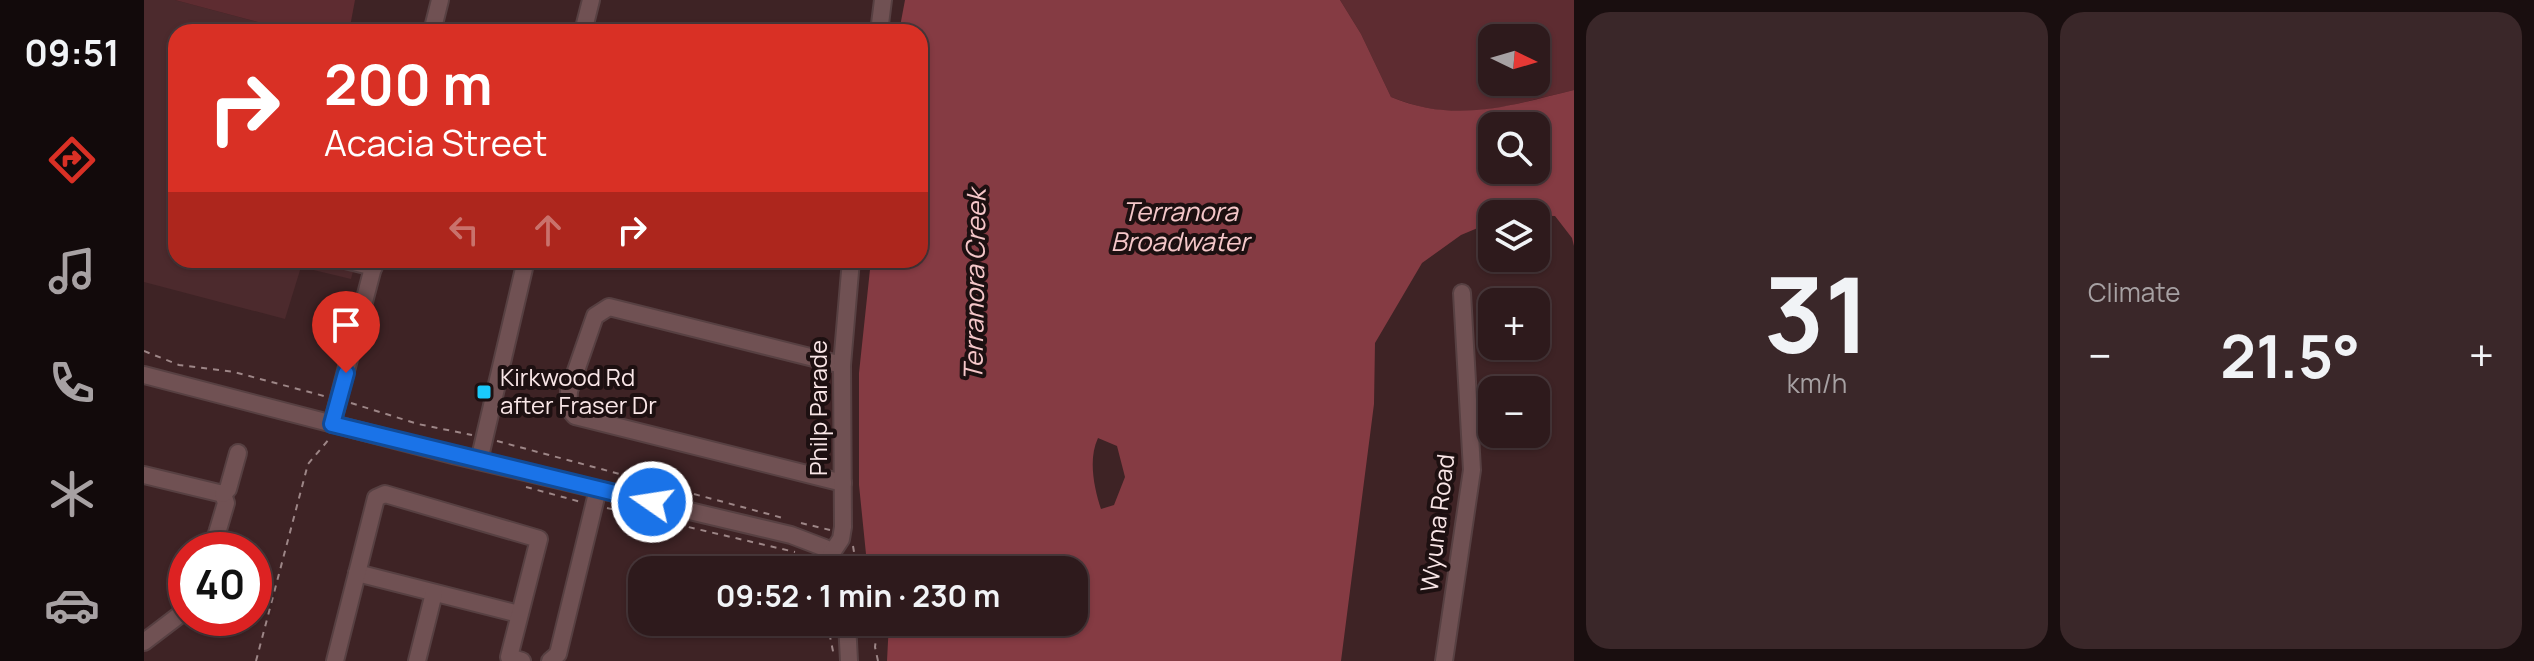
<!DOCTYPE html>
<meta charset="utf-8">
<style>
:root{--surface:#2e1a1c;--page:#3a2729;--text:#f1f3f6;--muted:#a7a1a3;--line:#49383b;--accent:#d93025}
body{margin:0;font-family:Manrope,sans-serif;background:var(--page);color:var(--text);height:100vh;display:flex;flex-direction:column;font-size:30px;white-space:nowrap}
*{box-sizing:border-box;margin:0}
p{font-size:26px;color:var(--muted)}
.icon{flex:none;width:44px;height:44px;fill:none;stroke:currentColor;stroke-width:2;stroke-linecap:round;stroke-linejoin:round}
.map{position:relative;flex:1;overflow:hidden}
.drawer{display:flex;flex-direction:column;gap:12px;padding:12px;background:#190e0f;width:960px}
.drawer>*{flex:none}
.guide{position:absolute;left:24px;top:24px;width:760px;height:244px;border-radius:24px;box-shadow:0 2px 6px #0004,0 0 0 2px var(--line);background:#d93025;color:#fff;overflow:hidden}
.needle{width:52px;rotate:95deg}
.fabs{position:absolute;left:1334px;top:24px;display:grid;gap:16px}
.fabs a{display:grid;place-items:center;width:72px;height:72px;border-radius:16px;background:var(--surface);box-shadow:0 2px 6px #0004,0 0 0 2px var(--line);font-size:40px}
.speed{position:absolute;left:24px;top:532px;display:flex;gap:16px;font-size:40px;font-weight:700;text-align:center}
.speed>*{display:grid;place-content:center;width:104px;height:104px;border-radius:50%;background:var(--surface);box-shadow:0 2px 6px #0004,0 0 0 2px var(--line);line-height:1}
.speed .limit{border:12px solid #d22;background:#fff;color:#111}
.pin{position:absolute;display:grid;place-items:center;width:68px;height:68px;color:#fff;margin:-82px -34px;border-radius:50% 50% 50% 0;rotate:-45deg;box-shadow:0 0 8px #0007}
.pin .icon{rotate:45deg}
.me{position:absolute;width:88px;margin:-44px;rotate:283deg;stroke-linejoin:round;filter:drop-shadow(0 0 6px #0008)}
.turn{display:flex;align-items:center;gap:28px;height:168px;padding:0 24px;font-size:36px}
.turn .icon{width:104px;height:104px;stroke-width:2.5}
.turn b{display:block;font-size:56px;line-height:68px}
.lanes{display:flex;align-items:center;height:76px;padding:0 24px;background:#0003;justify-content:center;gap:40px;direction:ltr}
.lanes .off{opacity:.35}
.big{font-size:60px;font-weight:700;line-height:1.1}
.drawer .card{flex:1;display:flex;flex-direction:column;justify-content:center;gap:12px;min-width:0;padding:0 28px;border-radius:24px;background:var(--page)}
.drawer .dial{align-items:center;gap:0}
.dial b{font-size:104px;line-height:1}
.heat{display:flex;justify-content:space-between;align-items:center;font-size:44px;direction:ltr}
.drawer .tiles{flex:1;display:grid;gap:12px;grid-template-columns:repeat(2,1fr)}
.trip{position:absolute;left:484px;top:556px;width:460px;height:80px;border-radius:24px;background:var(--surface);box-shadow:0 2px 6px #0004,0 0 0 2px var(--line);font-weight:700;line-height:80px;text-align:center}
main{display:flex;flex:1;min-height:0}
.tab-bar{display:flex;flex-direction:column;width:144px;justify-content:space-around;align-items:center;background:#120a0b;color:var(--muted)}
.tab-bar .icon{width:56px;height:56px}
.tab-bar .current{color:var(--accent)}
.tab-bar b{font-size:36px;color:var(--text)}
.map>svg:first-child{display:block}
.built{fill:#4c2a2d}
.green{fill:#5e2c31;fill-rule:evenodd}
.water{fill:#853b43;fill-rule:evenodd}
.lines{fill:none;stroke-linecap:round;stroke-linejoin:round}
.minor-casing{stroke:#574042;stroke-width:20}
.path{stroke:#9d8687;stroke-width:2;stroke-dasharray:6 6;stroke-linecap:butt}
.minor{stroke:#705153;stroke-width:16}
.route-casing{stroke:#114b97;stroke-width:20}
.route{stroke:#1a73e8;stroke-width:14}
.poi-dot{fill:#1acafc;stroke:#1d1011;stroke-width:3}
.labels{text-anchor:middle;stroke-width:8;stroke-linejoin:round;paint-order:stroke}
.poi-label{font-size:24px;fill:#f9e6e7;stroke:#1d1011;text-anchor:start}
.street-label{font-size:24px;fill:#f9e6e7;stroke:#1d1011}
.water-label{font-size:26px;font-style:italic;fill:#f5c7c9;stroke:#1d1011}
</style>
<main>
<nav class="tab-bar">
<b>09:51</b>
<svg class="icon current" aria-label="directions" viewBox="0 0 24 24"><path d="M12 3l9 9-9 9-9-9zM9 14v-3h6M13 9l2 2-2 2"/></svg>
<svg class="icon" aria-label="music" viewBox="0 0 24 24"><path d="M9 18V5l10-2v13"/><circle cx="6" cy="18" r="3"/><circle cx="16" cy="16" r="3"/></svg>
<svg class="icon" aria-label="phone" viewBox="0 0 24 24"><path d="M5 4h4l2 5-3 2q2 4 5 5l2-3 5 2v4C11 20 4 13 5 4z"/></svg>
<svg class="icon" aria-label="climate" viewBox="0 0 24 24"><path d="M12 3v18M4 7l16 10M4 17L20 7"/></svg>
<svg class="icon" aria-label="car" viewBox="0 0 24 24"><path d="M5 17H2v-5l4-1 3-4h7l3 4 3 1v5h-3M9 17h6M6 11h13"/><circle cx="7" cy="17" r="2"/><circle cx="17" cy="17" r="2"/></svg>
</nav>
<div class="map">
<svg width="1430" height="661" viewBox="0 0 1430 661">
<rect width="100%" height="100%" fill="#3e2325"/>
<path class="built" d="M0 0H31L152 32H32V260H212L207 279 157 267 141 319 0 282Z"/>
<g class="green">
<path d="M31 0H211L205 32H152Z"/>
<path d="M1196 0H1430V90C1361 106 1316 125 1247 97L1217 34ZM1348 38H1392V82H1348Z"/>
</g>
<path class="water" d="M761 0H1196L1217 34 1247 97C1313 124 1364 106 1430 90V246L1428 238 1411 216 1348 214V222L1317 235 1278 263 1231 343 1230 404 1197 661H743L745 622H930V570H730L723 564 715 485V373L727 260H776V32H755ZM1348 126H1392V170H1348ZM954 438 973 446 981 477 970 505 957 509C950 488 944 459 954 438Z"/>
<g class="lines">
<defs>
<g id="minor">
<path d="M288 32 296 0"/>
<path d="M439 32 447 0"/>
<path d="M735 32 739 0"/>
<path d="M201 260 230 267"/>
<path d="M698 365 465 307 451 316 425 391 424 408 431 416 699 483"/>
<path d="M0 375 309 455 647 535 681 548 698 570"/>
<path d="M188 424 231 260"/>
<path d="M335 461 382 260"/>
<path d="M0 475 79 494 82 503 68 550"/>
<path d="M79 494 84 489 94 453"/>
<path d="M687 554 697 539 699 527 698 365 707 260"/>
<path d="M213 573 375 614"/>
<path d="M703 622 705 661"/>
<path d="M0 642 42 610"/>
<path d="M191 661 232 498 241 494 395 539 365 657 378 661"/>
<path d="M273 661 290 593"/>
<path d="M406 661 414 654 454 489"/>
<path d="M1300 661 1328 470 1318 293"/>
</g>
</defs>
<use href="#minor" class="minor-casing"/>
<g class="path">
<path d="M0 351 35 365 90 372 180 396"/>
<path d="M207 403 274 424 328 435"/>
<path d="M353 441 639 518"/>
<path d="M382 487 437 502"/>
<path d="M463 508 651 552"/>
<path d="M657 523 686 530"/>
<path d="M709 546 713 570"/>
<path d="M665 557 672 563 673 570"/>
<path d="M683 622 690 656"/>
<path d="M112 661 164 464 186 438"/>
<path d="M734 661 731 647 734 622"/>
</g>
<use href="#minor" class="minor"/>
</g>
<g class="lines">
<defs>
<path id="route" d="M202 373 188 424 508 502"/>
</defs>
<use href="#route" class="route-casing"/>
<use href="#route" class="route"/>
</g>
<rect class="poi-dot" x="332" y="384" width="16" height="16" rx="4"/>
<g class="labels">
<g class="poi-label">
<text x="356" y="386">Kirkwood Rd<tspan x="356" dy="28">after Fraser Dr</tspan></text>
</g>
<g class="street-label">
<text transform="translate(675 408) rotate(-90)" y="8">Philp Parade</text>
<text transform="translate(1294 523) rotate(-83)" y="8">Wyuna Road</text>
</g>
<g class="water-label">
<text x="1036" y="221">Terranora<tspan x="1036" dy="30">Broadwater</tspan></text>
<text transform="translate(831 285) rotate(-89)" y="9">Terranora Creek</text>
</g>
</g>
</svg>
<div class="fabs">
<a><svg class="needle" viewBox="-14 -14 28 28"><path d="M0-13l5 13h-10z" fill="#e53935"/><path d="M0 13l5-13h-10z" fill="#a7a1a3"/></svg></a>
<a><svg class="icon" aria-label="search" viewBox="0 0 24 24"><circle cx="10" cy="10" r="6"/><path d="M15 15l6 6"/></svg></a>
<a><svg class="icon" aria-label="layers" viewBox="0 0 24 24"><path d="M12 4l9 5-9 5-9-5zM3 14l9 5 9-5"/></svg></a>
<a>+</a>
<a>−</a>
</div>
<div class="speed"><div class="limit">40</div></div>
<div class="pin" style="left:202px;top:373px;background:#d93025"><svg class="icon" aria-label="arrive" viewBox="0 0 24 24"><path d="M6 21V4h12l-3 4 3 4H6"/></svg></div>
<svg class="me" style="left:508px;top:502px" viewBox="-20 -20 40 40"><circle r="17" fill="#1a73e8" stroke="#fff" stroke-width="3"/><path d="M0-11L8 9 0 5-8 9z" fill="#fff"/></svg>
<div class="trip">09:52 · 1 min · 230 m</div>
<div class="guide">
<div class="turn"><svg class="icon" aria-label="right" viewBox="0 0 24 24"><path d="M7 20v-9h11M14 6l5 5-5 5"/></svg><div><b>200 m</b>Acacia Street</div></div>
<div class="lanes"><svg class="icon off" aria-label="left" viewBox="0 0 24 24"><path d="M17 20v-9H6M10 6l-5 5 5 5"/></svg><svg class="icon off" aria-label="ahead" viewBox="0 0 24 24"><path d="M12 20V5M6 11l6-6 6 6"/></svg><svg class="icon" aria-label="right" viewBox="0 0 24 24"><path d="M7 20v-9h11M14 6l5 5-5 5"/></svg></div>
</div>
</div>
<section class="drawer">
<div class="tiles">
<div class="card dial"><b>31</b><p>km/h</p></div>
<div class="card"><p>Climate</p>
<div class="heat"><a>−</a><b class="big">21.5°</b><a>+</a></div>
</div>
</div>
</section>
</main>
